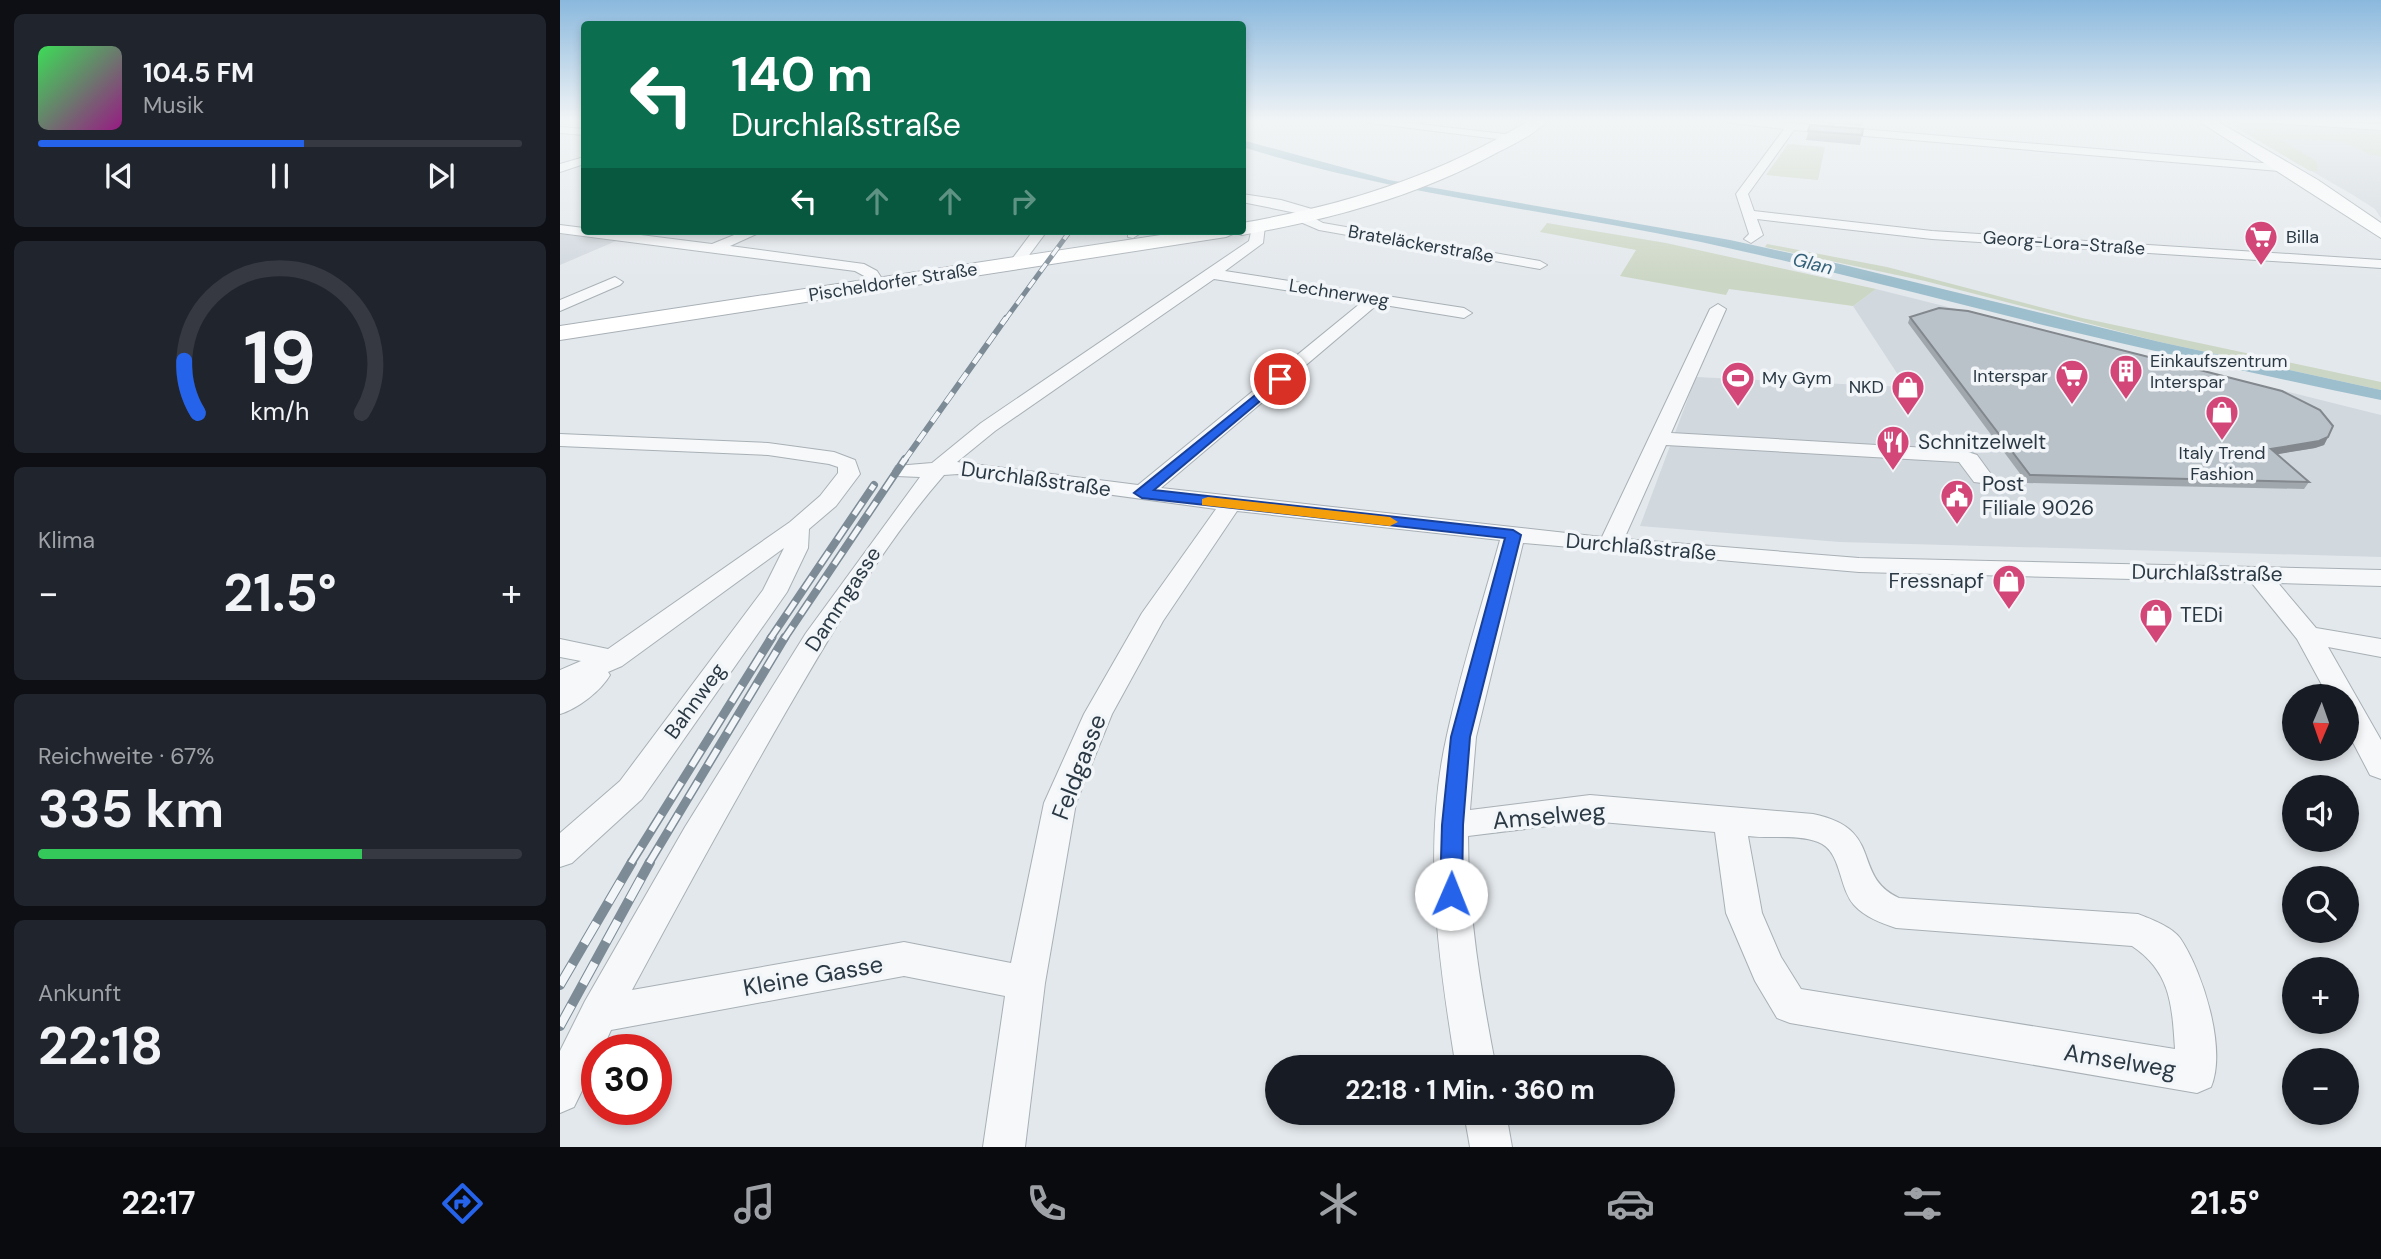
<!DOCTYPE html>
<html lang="de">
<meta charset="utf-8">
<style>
:root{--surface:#171b24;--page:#20242c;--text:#f1f3f6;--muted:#9ea1a6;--line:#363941;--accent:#2563eb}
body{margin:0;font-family:"DM Sans",sans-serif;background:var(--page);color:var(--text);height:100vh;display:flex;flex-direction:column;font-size:26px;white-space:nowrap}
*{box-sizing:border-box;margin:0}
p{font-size:23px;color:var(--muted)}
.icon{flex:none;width:38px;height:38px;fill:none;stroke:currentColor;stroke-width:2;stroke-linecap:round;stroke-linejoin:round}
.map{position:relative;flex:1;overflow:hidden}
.sheet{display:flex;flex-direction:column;gap:14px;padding:14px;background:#0d0f14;width:560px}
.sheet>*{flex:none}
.top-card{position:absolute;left:21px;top:21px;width:665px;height:214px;border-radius:7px;box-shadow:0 4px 10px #0003;background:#0b6e4f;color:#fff;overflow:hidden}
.needle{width:46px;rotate:182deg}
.controls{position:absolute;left:1722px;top:684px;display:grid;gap:14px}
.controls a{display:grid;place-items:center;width:77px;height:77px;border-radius:50%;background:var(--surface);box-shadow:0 4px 10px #0003;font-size:35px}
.speed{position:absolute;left:21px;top:1034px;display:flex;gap:14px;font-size:35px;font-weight:700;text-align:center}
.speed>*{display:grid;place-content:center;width:91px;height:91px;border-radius:50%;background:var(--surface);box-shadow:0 4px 10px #0003;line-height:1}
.speed .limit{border:10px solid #d22;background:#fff;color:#111}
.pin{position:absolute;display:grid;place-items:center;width:60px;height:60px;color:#fff;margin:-30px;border:4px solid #fff;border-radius:50%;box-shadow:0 2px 7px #0007}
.me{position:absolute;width:77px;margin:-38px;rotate:1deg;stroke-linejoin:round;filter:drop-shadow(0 0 5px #0008)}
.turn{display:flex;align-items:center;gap:24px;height:147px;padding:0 35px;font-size:32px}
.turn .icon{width:91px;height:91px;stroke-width:2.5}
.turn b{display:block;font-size:49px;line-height:60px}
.lanes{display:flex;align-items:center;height:66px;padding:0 35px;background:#0003;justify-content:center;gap:35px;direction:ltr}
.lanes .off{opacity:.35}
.big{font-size:52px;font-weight:700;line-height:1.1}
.sheet .card{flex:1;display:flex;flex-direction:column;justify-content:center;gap:10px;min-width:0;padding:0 24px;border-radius:10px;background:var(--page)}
.sheet .dial{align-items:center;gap:0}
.dial svg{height:182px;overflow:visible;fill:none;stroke:var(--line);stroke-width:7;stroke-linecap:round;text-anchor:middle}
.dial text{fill:var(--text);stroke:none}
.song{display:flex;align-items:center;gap:21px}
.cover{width:84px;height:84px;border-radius:10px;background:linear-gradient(135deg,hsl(130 70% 55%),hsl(310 70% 35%))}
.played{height:7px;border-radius:4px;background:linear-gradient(90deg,var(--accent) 55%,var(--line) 55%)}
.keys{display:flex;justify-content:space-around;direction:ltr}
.heat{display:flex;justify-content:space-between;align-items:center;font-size:38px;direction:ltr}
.charge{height:10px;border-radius:5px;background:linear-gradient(90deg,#34c759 67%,var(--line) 0)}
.trip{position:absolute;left:705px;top:1055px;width:410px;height:70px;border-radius:35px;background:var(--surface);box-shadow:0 4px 10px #0003;font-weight:700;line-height:70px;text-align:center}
.tab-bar{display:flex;height:112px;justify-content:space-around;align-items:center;background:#090b0e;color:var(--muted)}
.tab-bar .icon{width:49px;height:49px}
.tab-bar .current{color:var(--accent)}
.tab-bar b{font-size:32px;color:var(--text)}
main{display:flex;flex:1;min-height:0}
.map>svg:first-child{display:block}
.built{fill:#d1d8de}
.green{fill:#ccd6c4}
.water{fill:#9dbecc}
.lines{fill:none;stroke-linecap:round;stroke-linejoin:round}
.minor-casing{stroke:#a8b0b6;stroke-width:2}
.secondary-casing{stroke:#a8b0b6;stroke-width:2}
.minor{fill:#f6f8f9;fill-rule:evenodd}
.secondary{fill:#fff;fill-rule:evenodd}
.rail-far4-casing{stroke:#7c8b96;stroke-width:5}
.rail-far3-casing{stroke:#7c8b96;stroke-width:6}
.rail-far2-casing{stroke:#7c8b96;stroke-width:8}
.rail-far1-casing{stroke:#7c8b96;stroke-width:9}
.rail-casing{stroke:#7c8b96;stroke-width:10}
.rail-far4{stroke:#f3f6f9;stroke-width:3.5;stroke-dasharray:10;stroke-linecap:butt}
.rail-far3{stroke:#f3f6f9;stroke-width:4.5;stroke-dasharray:12;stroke-linecap:butt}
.rail-far2{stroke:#f3f6f9;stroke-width:5;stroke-dasharray:15;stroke-linecap:butt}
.rail-far1{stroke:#f3f6f9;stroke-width:6;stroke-dasharray:19;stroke-linecap:butt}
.rail{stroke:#f3f6f9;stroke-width:8;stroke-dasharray:24;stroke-linecap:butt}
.wall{fill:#a0a7ad}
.shaded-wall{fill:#82888d}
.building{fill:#bac2c9;stroke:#82888d;stroke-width:2}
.route{fill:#2563eb;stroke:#184099;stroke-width:2}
.slow{fill:#f59e0b}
.labels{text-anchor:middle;stroke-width:7;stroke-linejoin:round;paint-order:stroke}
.far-poi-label{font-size:18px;fill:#2a3944;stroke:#f3f6f9;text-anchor:start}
.far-street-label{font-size:18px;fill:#2a3944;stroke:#f3f6f9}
.far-water-label{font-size:19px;font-style:italic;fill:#33617a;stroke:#f3f6f9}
.poi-label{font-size:21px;fill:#2a3944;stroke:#f3f6f9;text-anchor:start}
.street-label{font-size:21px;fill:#2a3944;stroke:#f3f6f9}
.near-street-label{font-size:24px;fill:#2a3944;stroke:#f3f6f9}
</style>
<main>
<section class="sheet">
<div class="card">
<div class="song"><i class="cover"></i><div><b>104.5 FM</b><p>Musik</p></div></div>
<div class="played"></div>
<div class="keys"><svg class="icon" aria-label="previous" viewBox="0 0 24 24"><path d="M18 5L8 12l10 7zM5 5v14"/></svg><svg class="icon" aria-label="pause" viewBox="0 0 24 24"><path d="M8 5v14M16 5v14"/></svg><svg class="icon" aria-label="next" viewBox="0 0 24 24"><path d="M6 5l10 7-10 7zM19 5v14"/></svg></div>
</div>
<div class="card dial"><svg viewBox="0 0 100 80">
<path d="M14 69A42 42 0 1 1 86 69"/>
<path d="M14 69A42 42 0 0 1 8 46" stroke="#2563eb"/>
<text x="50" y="56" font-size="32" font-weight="700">19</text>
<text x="50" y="72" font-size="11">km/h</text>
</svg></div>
<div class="card"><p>Klima</p>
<div class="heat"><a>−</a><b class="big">21.5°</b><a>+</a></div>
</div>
<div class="card"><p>Reichweite · 67%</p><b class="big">335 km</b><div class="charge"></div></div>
<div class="card"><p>Ankunft</p><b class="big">22:18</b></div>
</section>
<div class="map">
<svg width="1821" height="1147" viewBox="0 0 1821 1147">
<rect width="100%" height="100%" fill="#e3e8ec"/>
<g class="built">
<path d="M1681 120 1821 131V218L1815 209 1793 195 1665 121Z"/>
<path d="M0 234 56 241 0 265Z"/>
<path d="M1316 289 1821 415V557L1280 542 1080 526 1136 377 1346 387 1293 306Z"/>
</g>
<g class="green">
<path d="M1681 120 1821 131V156L1811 155 1783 141 1720 139 1757 162 1758 171H1750L1665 121Z"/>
<path d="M1228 144 1265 147 1258 180 1206 175Z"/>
<path d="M987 223 1106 243 1316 289 1293 306 1169 289 1166 295 1060 276 1076 250 980 232Z"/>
<path d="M1207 244 1327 267 1522 318 1821 382V390L1600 342 1365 281 1205 247Z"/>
</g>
<path class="water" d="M682 140 829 180 1170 240 1280 264 1600 342 1821 390V400C1714 378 1607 354 1500 329 1381 300 1262 268 1141 242 988 210 832 194 683 147Z"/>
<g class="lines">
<defs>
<g id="minor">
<path d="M787 120H824L953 135 958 138 953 141Z"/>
<path d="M1148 120H1195L1726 165 1730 166V172L1234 130 1188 194 1194 211 1372 231 1821 260V268L1372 239 1197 219 1203 235 1191 243 1184 239 1189 234 1176 194 1224 129Z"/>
<path d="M1709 120 1821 124V130L1714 123Z"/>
<path d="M0 127 24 129V135L0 133Z"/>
<path d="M24 157V164L0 172V164Z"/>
<path d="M682 194 721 200 762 212V218H754L763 223 980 261 987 265 980 269 759 230 738 221 736 218 741 214 682 202Z"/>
<path d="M693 223 705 226 703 243 665 271 904 308 912 313 904 318 818 304 601 488 1042 537 1150 309 1158 304 1166 309 1111 433 1402 450 1417 455 1433 477 1422 483 1414 482 1399 462 1106 445 1064 539 1299 558 1821 570V586L1718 583 1756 628 1821 639V657L1768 647 1821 740V779L1810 775 1787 731V696H1768L1737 639 1691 582 1299 572 963 543 916 737 910 810 1030 795 1253 814C1326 829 1290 875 1339 898L1578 914C1591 919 1612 927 1620 938 1643 972 1667 1049 1651 1087L1637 1093 1230 1023 1217 1018 1195 981 1166 913 1155 832 1030 821 908 836C908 915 921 990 936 1068H896C878 958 862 845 887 735 901 670 922 605 940 540L677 511 603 621 552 714 516 803 485 983 465 1147H423L445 996 344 976 51 1030 42 1050H37V1060L14 1107 0 1113V1051L25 1001 125 827 246 633 360 477 336 476 333 471 336 466 372 463 421 423 689 241ZM654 279 802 302 578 485 397 462 435 431ZM398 474 656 509 582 613 524 714 484 803 451 963 344 942 72 990C123 895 174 802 227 710 274 629 323 545 384 475ZM1188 836C1209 839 1237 834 1258 842 1282 851 1278 887 1294 905 1305 917 1321 923 1336 928L1572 946C1611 972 1612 1005 1615 1049L1241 989 1221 957 1202 913Z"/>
<path d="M0 225 24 228V231H49L152 244 184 231H203L170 246 304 264 317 271 326 285 323 288H313L306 277 295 271 0 233Z"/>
<path d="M473 231H487L461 266H451L449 263Z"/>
<path d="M568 231H584L573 238 568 237Z"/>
<path d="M55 277 63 282 60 285 0 311V300Z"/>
<path d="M0 434 208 443 274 452 295 460 300 474 276 506 249 529 248 548 227 592 82 799 12 863 0 867V833L60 781 203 590 224 548 62 666 48 672 50 675C41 691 17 709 0 714V670L21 661 0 657V639L48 649 230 522 260 496 278 473V467L269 464 208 455 0 446Z"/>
<path d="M904 1113H946L952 1147H910Z"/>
</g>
<g id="secondary">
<path d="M970 120H988C975 134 955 144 938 152 858 196 772 219 682 235L675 233 666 237 0 340V326L627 231H682V223C786 205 880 175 970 120Z"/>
<path d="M1637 120H1655L1758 180 1821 223V238Z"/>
</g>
</defs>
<use href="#minor" class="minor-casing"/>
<use href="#secondary" class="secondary-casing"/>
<use href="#minor" class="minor"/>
<use href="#secondary" class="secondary"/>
<defs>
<path id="rail-far4" d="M445 320 510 231"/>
<path id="rail-far3" d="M344 461 446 318"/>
<g id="rail-far2">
<path d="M210 639 314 485"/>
<path d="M224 639 345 459"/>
</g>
<g id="rail-far1">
<path d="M71 863 212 637"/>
<path d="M89 863 225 637"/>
</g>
<g id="rail">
<path d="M0 985 72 862"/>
<path d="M0 1026 90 862"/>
</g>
</defs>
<use href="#rail-far4" class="rail-far4-casing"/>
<use href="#rail-far3" class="rail-far3-casing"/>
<use href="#rail-far2" class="rail-far2-casing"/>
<use href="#rail-far1" class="rail-far1-casing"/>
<use href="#rail" class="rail-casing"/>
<use href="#rail-far4" class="rail-far4"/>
<use href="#rail-far3" class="rail-far3"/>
<use href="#rail-far2" class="rail-far2"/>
<use href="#rail-far1" class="rail-far1"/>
<use href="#rail" class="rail"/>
</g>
<g class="wall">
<path d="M1252 120H1303L1301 126 1252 122Z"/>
<path d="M1250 125 1302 135 1300 145 1246 140Z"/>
<path d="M1350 317 1768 437 1764 445 1755 448 1717 454 1749 482 1744 489 1467 483 1348 323Z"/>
</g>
<path class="shaded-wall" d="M1768 437 1764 445 1755 448 1707 456 1711 449Z"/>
<g class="building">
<path d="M1250 125 1303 129 1302 135 1248 131Z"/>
<path d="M1379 308 1408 311 1722 391 1760 410 1773 426 1768 437 1759 441 1711 449 1749 482 1470 475 1350 317Z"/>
</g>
<linearGradient id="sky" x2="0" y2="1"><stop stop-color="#8ab8dd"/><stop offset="0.43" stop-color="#f2f5f6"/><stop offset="1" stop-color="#f2f5f6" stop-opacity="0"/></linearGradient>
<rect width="1821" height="281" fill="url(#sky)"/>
<path class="route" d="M720 375 726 379 724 381 594 490 953 530 961 535 910 737 903 825 902 894 899 901 891 903 883 901 880 894 882 825 891 737 945 538 582 498 574 493Z"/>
<path class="slow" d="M648 497 830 517 838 522 830 526 642 505V499Z"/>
<defs>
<symbol id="supermarket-pin" viewBox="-11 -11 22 30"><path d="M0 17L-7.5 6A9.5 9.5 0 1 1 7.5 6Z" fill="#d34678" stroke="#f3f6f9"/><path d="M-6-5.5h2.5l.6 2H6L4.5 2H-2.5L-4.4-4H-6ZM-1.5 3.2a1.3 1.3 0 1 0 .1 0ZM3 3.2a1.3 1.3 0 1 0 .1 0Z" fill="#fff"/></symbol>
<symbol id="building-pin" viewBox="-11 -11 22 30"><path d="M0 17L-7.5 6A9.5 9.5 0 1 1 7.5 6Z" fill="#d34678" stroke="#f3f6f9"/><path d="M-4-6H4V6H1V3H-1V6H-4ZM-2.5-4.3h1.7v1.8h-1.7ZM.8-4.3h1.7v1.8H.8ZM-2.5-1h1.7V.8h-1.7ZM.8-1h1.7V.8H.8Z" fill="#fff"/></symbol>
<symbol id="stadium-pin" viewBox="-11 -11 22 30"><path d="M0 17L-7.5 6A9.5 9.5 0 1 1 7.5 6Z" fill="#d34678" stroke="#f3f6f9"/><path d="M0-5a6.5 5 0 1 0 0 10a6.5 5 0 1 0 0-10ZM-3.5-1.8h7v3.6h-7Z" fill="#fff"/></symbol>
<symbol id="shop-pin" viewBox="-11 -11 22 30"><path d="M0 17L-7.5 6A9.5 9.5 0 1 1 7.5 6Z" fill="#d34678" stroke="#f3f6f9"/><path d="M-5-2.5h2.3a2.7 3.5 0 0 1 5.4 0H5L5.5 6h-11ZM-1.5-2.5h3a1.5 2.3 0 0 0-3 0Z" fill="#fff"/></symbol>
<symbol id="restaurant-pin" viewBox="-11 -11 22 30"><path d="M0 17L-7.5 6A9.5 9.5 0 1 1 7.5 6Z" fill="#d34678" stroke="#f3f6f9"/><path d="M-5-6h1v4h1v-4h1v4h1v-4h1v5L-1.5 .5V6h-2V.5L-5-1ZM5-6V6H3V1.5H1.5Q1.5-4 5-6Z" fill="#fff"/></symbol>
<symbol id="civic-pin" viewBox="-11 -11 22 30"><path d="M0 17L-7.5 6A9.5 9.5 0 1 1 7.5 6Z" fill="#d34678" stroke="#f3f6f9"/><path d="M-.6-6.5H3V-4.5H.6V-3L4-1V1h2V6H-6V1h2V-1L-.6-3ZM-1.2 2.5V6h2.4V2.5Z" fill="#fff"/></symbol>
</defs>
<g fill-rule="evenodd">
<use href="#supermarket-pin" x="1682" y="218" width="38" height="52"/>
<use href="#building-pin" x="1547" y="352" width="38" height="52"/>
<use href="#supermarket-pin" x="1493" y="357" width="38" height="52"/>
<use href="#stadium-pin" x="1159" y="359" width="38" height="52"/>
<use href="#shop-pin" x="1329" y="368" width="38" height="52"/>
<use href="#shop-pin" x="1643" y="393" width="38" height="52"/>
<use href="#restaurant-pin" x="1314" y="423" width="38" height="52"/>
<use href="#civic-pin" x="1378" y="477" width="38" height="52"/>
<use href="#shop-pin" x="1430" y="562" width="38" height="52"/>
<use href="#shop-pin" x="1577" y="596" width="38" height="52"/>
</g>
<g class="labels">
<g class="far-poi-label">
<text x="1726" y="243">Billa</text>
<text x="1590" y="367">Einkaufszentrum<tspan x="1590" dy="21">Interspar</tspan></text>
<text x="1488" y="382" text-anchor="end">Interspar</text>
<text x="1202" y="384">My Gym</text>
<text x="1324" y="393" text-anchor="end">NKD</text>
<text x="1662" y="459" text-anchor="middle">Italy Trend<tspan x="1662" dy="21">Fashion</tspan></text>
</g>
<g class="far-street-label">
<text transform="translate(1504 243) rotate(4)" y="6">Georg-Lora-Straße</text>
<text transform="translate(861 244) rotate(10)" y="6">Brateläckerstraße</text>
<text transform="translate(333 282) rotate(-9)" y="6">Pischeldorfer Straße</text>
<text transform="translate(779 293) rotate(9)" y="6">Lechnerweg</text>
</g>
<g class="far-water-label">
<text transform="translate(1253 263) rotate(14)" y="7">Glan</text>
</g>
<g class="poi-label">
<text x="1358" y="449">Schnitzelwelt</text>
<text x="1422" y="491">Post<tspan x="1422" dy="24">Filiale 9026</tspan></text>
<text x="1424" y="588" text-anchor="end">Fressnapf</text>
<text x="1620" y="622">TEDi</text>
</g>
<g class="street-label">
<text transform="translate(476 479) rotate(8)" y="7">Durchlaßstraße</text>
<text transform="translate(1081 547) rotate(5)" y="7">Durchlaßstraße</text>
<text transform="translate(1647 573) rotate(1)" y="7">Durchlaßstraße</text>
<text transform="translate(283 599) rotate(-57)" y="7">Dammgasse</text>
<text transform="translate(135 701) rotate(-54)" y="7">Bahnweg</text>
</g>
<g class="near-street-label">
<text transform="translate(519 767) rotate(-69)" y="8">Feldgasse</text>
<text transform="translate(989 816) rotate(-5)" y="8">Amselweg</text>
<text transform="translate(253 976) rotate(-10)" y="8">Kleine Gasse</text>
<text transform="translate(1560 1061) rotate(9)" y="8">Amselweg</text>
</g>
</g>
</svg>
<div class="controls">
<a><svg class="needle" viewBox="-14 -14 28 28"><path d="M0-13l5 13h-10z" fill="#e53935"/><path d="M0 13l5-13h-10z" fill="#9ea1a6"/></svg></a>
<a><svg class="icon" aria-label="sound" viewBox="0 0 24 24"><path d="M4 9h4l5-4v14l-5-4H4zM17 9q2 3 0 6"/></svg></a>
<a><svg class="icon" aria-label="search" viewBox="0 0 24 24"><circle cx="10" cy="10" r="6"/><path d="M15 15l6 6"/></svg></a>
<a>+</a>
<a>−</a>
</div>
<div class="speed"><div class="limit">30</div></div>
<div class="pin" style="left:720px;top:379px;background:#d93025"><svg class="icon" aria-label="arrive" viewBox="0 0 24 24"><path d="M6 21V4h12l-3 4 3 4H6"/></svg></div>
<svg class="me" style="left:891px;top:894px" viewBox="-20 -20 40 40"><circle r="19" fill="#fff"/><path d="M0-13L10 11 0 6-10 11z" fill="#2563eb"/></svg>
<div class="trip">22:18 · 1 Min. · 360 m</div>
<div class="top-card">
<div class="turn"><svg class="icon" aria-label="left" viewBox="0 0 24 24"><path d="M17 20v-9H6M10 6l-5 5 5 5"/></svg><div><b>140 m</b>Durchlaßstraße</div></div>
<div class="lanes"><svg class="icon" aria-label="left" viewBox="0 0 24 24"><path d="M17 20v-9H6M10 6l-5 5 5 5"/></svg><svg class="icon off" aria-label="ahead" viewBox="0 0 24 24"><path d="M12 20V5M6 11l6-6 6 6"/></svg><svg class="icon off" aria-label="ahead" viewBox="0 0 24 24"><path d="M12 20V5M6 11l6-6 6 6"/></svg><svg class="icon off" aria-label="right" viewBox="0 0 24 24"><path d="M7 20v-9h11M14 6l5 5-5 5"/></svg></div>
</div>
</div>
</main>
<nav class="tab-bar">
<b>22:17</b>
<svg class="icon current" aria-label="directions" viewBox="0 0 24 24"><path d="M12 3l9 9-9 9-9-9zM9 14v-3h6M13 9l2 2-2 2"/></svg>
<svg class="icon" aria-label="music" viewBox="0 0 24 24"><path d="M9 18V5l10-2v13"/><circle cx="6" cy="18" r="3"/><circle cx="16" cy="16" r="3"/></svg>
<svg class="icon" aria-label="phone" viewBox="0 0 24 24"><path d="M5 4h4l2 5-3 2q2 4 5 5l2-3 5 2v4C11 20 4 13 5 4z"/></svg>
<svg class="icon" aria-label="climate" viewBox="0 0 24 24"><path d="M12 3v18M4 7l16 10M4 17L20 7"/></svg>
<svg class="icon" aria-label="car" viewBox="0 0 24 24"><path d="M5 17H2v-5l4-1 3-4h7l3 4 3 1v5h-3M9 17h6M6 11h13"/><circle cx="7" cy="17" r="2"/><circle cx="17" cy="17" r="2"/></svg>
<svg class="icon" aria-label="filters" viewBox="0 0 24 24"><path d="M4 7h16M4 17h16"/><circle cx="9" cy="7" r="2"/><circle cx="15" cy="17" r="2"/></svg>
<b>21.5°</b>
</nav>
